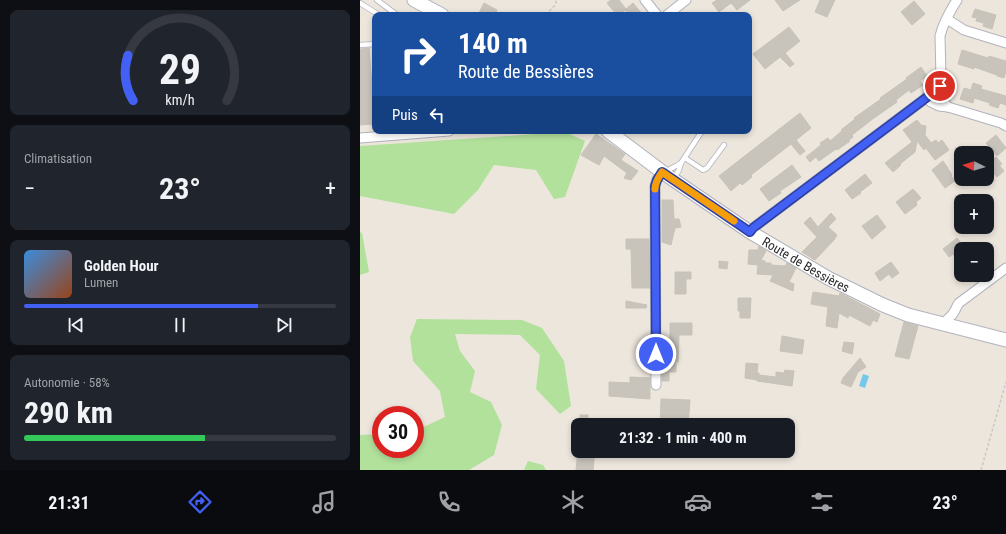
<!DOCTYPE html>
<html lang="fr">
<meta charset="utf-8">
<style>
:root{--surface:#171b24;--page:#20242c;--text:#f1f3f6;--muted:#9ea1a6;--line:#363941;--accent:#4360f4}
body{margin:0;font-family:"Roboto Condensed",sans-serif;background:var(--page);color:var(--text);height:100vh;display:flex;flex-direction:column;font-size:15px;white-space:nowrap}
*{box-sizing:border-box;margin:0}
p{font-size:13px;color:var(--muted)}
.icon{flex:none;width:22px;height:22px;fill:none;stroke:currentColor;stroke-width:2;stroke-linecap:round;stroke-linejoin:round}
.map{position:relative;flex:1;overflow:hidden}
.side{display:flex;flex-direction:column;gap:10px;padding:10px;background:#0d0f14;width:360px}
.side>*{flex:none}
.guide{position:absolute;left:12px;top:12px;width:380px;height:122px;border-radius:8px;box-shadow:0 2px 6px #0003;background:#1a4fa0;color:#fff;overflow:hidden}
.needle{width:26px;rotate:275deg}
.buttons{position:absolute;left:594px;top:146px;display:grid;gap:8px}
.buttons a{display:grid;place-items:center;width:40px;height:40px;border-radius:8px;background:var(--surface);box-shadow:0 2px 6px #0003;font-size:20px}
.speed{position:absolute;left:12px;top:406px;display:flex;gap:8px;font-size:20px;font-weight:700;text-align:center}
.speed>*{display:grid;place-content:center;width:52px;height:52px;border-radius:50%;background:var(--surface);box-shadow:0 2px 6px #0003;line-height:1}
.speed .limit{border:6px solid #d22;background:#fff;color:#111}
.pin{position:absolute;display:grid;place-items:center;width:34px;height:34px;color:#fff;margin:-17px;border:2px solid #fff;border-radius:50%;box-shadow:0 1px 4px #0007}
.me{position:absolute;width:44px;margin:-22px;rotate:0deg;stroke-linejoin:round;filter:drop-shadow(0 0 3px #0008)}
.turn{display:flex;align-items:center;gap:14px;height:84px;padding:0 20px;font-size:18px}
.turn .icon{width:52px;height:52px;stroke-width:2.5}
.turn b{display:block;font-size:28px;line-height:34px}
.then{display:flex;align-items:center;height:38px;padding:0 20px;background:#0003;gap:8px;font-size:15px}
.big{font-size:30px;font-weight:700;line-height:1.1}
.side .tile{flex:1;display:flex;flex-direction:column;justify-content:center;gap:6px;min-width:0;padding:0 14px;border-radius:8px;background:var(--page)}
.side .dial{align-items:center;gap:0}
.dial svg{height:104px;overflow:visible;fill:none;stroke:var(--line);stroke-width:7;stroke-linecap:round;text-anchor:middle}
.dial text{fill:var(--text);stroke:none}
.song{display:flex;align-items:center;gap:12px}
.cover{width:48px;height:48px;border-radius:6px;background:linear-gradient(135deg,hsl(210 70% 55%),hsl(20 70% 35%))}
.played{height:4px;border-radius:2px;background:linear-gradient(90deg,var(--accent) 75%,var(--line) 75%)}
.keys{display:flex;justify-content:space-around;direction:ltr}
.heat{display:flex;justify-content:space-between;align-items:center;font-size:22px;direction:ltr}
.charge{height:6px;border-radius:3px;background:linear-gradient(90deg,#34c759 58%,var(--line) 0)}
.trip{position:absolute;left:211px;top:418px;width:224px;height:40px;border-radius:8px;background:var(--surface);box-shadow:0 2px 6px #0003;font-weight:700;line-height:40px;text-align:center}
.tabs{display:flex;height:64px;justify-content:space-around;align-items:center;background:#090b0e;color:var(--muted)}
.tabs .icon{width:28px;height:28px}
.tabs .current{color:var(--accent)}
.tabs b{font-size:18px;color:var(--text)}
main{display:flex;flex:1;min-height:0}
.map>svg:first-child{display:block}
.green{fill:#b2e19c}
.water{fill:#74c9eb}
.building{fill:#c8c4bc;stroke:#c8c2b7}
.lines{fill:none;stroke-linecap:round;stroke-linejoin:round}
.lane-casing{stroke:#b1b3be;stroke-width:6}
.street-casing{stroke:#b1b3be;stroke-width:11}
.secondary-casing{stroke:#b1b3be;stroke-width:15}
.path{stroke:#c8c8c8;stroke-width:1.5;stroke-dasharray:3 2;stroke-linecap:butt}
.lane{stroke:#fff;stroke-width:4.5}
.street{stroke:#fff;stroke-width:9}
.secondary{stroke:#fff;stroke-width:13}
.route-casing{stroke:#2c3e9f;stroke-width:10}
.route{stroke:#4360f4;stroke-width:7}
.slow{stroke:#f59e0b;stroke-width:7}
.labels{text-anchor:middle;stroke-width:4;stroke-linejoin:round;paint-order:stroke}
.street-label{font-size:13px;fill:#2b2b2b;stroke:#fff}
</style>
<main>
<section class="side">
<div class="tile dial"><svg viewBox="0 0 100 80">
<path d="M14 69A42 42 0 1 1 86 69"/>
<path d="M14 69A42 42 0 0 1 10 34" stroke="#4360f4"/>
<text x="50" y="56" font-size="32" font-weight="700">29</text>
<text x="50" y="72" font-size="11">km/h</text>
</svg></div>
<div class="tile"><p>Climatisation</p>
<div class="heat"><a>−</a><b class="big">23°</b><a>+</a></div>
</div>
<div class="tile">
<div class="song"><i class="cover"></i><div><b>Golden Hour</b><p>Lumen</p></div></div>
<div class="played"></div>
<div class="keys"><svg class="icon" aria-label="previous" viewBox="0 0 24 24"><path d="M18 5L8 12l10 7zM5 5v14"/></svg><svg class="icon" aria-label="pause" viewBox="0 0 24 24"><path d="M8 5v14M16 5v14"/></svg><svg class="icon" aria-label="next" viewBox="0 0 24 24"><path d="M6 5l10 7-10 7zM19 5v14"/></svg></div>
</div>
<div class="tile"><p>Autonomie · 58%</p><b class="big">290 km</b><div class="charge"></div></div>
</section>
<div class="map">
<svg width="646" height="470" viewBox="0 0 646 470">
<rect width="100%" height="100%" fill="#ece6dd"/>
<g class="green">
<path d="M205 132 225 141 205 197 194 199 176 170 134 165 118 190 94 214 0 196V146Z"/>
<path d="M0 232 2 233 9 272 0 275Z"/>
<path d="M57 319 162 320 182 328 204 361 211 406 200 414 176 389 180 355 160 335 95 334 100 351 115 371 110 392 131 402 142 425 134 455 109 470H0V435L21 434V449H55V431L85 417 80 391 53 361 50 337Z"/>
<path d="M168 461 183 465 186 470H164Z"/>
</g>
<path class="water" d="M503 374 509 376 505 388 499 386Z"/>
<g class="building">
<path d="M251 0H259L266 9 273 3 283 15H269L265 10 259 15H257L247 3Z"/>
<path d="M357 0H390L377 10 371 3 359 12 352 3Z"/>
<path d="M415 0H440L423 11Z"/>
<path d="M460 0H475L467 17 455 12Z"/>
<path d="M554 1 565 14 552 25 541 12Z"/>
<path d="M124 3 137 10 135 15H118Z"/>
<path d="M615 9 636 15 632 29 623 26 624 23 616 21 617 18 612 17Z"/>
<path d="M429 27 440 41 425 53 434 64 430 67 420 57 405 69 393 54Z"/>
<path d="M9 48 15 124 0 125V49Z"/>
<path d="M602 50 628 58 629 56 646 61V71L644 78 637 76V75L614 67V69L598 64Z"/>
<path d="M561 67 567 76 560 81 563 85 551 93 549 90 536 100 537 102 514 118 492 135 493 137 489 140 490 141 477 150 476 149 459 161 456 157 450 162 446 157 461 145 460 143 468 138 470 141 482 131 481 130 495 119 494 118 521 99 520 98 547 79 546 78Z"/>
<path d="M613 83 622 86 621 89 646 96V105L640 103 638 108 629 105 630 103 614 98 613 103 600 99 604 88 611 90Z"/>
<path d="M440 113 451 128 436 140 445 151 440 155 431 144 391 175 392 177 382 185 380 183 371 191 359 176Z"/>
<path d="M557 120 561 125 566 126 565 135 571 143 576 140 578 143 582 140 589 150 575 160 566 148 564 150 557 141 555 152 540 164 541 165 533 172 525 163 552 142 543 130Z"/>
<path d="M236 134 265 154 261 160 278 171 271 180 264 178 267 173 244 156 239 165 221 155Z"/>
<path d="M636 135 646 148 637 156 626 143Z"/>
<path d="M636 157 642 164 637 167 639 165 644 171 637 177 632 171 635 168 630 162Z"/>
<path d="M583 161 588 168V169L592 175 591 176 595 181 585 188 572 170Z"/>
<path d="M432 165 441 177 420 191 421 193 409 201 400 189Z"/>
<path d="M505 174 512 183 500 192 501 193 492 199 485 190Z"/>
<path d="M553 189 561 198 556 202 557 205 545 214 536 202Z"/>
<path d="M302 200H313L314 219H319L321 227 315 228 311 245 302 242Z"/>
<path d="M471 213 476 219 468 227 477 235 474 240 455 260 442 252 457 237 444 223 450 217 458 227Z"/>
<path d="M517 215 526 227 512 239 502 226Z"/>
<path d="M597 238 606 249H601V254L596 258 593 254 589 257 583 249Z"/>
<path d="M266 239H289L290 288H272L271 249H266Z"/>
<path d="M399 246 406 251 401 260 405 261V263H411V265L425 266 427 263 436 268 429 282 434 284 433 291 410 281 413 275 397 274 398 265 388 264 389 250H398Z"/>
<path d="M359 261 368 262 367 269 359 268Z"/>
<path d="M531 262 539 273 532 278 529 274 520 281 515 273Z"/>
<path d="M315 272H331V279H326V294H315Z"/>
<path d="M453 292 479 296 480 293 520 314 517 322 513 320 510 326 489 315 488 318 479 313 477 328 466 326 468 307 451 304Z"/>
<path d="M378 298H391L390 318H380V311H378Z"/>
<path d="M266 301 287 305 286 308H266Z"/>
<path d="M544 322 558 326 549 359 535 356Z"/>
<path d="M310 323H332V335H319L318 362H316V372H309V381H302V350H310Z"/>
<path d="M422 336 444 340 442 354 420 351Z"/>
<path d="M484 342 494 343 492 354 482 351Z"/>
<path d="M500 358 506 367 498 372 491 387 481 383 483 378Z"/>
<path d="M386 363 398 364 397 373H399V375L416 377V372L424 373 425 370 434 371 432 386 397 381V380L385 378Z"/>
<path d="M270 377 290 378V399L249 396V382L270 383Z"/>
<path d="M301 399 330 400 328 425H300Z"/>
<rect x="220" y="415" width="8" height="10"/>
<path d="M218 451H235L233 470H216Z"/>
</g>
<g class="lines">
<defs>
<g id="lane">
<path d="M17 0 37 15"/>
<path d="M0 3 19 15"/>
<path d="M0 45 15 44"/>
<path d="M325 158 343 170 347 168 364 145"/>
<path d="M321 163 340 134 343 131"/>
<path d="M305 173C309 168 316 167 321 163L319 170 314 178"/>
</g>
<g id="street">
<path d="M285 0 297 15"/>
<path d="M307 15 326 0"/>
<path d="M587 19 604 30 646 43"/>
<path d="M578 89C581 95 583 102 588 107"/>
<path d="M566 97 571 102 579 106 588 107 641 123 646 126"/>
<path d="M0 138 89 131"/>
<path d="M390 232 393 228 578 89 580 86 581 79 580 36C583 24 590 11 597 0"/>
<path d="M584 325C586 318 591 318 594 312 596 309 596 307 599 303L646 268"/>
<path d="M296 385 295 186 297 180 302 172"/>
</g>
<g id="secondary">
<path d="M54 0 82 15"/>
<path id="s1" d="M248 131 305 174 390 232 468 278 523 305 548 315 646 340"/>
</g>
</defs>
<use href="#lane" class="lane-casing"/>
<use href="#street" class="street-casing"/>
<use href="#secondary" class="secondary-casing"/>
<g class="path">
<path d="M186 15 196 4V0"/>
<path d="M621 470 646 382"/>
</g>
<use href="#lane" class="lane"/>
<use href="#street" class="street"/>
<use href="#secondary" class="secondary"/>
</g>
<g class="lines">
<defs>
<path id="route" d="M296 354 295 186 297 180 302 172 390 232 393 228 566 98 580 86"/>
</defs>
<use href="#route" class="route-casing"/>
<use href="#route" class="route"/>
<path class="slow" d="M295 189C295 182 299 177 302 172L374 221"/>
</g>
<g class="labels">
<g class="street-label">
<text dy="5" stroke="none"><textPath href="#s1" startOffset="239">Route de Bessières</textPath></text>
</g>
</g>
</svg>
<div class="buttons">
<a><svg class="needle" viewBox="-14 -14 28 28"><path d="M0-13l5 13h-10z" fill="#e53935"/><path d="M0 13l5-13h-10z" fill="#9ea1a6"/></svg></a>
<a>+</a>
<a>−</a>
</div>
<div class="speed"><div class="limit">30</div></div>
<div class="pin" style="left:580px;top:86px;background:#d93025"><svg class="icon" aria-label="arrive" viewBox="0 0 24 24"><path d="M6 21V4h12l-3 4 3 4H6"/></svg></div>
<svg class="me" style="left:296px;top:354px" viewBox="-20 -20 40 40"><circle r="17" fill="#4360f4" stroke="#fff" stroke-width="3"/><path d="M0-11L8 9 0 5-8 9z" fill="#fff"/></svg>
<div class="trip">21:32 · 1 min · 400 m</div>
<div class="guide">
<div class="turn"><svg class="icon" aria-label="right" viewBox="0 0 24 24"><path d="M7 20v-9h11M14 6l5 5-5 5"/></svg><div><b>140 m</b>Route de Bessières</div></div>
<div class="then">Puis<svg class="icon" aria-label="left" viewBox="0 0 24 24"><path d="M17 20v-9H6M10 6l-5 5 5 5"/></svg></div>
</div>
</div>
</main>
<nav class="tabs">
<b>21:31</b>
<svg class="icon current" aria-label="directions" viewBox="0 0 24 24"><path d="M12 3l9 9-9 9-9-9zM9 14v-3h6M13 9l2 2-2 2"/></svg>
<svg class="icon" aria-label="music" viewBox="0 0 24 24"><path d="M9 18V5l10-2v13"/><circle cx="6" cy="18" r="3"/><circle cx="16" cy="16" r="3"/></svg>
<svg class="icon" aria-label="phone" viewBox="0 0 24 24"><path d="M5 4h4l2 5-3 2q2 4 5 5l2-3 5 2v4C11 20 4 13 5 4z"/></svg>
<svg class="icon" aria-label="climate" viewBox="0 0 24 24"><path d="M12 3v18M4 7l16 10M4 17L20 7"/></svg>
<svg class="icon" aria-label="car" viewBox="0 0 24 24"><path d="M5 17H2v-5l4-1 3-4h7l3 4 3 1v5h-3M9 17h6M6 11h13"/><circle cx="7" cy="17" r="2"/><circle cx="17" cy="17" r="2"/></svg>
<svg class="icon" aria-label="filters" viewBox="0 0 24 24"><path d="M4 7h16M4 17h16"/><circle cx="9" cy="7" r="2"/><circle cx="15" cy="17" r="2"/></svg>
<b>23°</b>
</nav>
